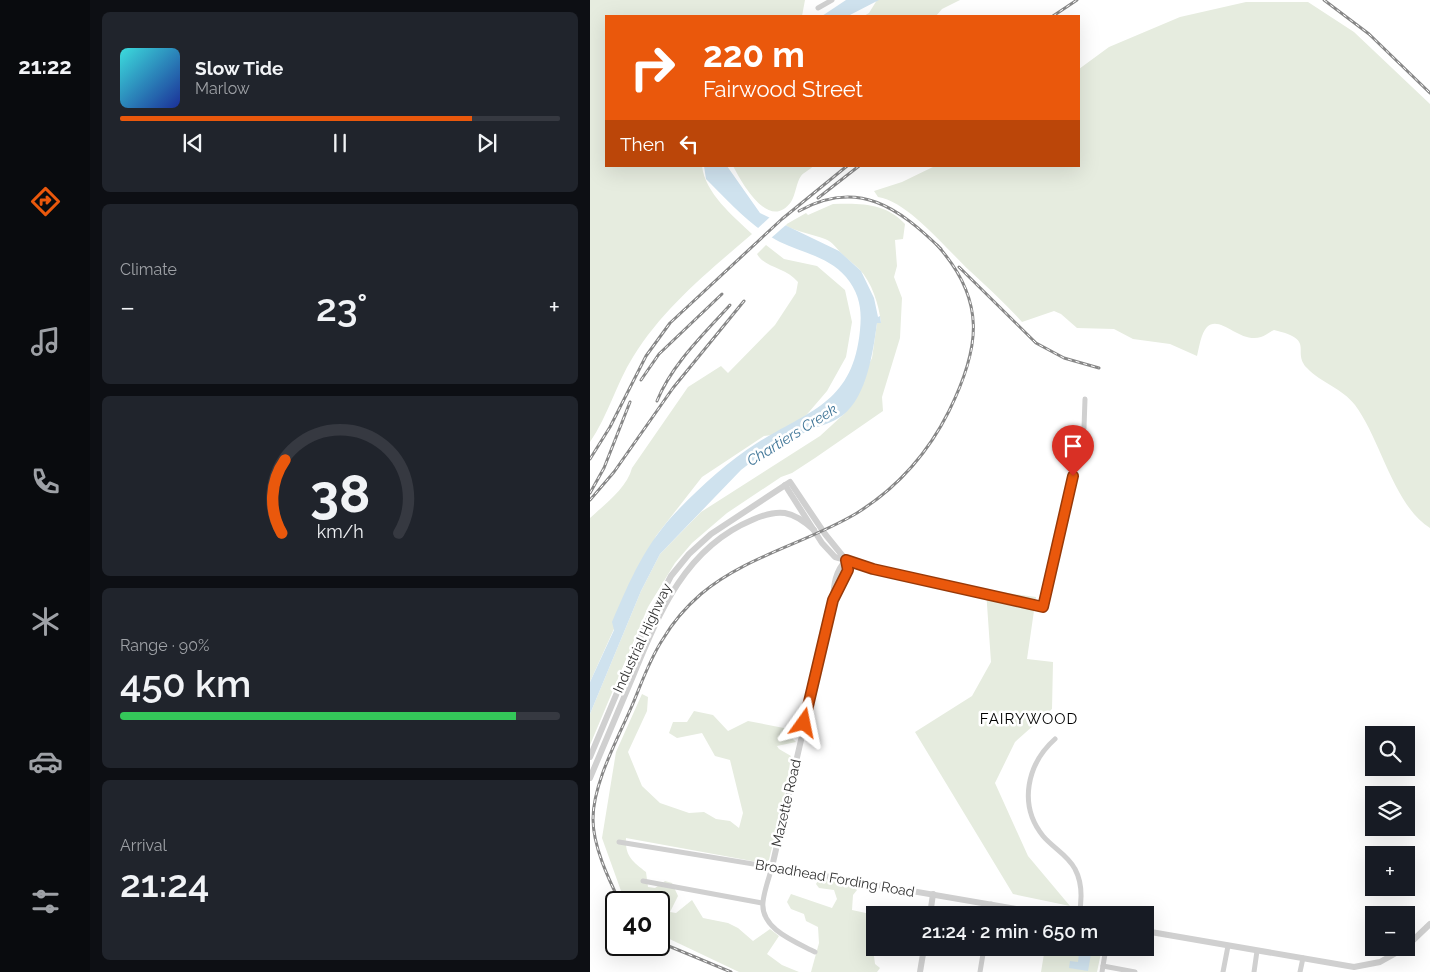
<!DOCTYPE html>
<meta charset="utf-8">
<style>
:root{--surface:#171b24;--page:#20242c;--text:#f1f3f6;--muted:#9ea1a6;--line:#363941;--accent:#ea580c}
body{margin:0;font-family:Raleway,sans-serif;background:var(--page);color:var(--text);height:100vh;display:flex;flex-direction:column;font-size:19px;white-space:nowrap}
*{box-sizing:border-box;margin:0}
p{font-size:16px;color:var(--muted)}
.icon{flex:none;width:28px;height:28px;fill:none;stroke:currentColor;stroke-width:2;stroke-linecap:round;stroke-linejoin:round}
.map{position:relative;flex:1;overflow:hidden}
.side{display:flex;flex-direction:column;gap:12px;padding:12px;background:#0d0f14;width:500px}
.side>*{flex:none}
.banner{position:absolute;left:15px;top:15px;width:475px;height:152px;border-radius:0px;box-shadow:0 5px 20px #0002;background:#ea580c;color:#fff;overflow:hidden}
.buttons{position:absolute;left:775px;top:726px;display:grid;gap:10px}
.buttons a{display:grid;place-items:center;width:50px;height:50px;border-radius:0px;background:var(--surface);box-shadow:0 5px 20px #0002;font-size:25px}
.speed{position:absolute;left:15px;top:891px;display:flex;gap:10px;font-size:25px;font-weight:700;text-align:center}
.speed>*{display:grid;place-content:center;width:65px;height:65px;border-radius:50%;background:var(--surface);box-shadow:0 5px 20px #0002;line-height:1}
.speed .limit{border:2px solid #111;border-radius:8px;background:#fff;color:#111}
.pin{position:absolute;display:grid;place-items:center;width:42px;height:42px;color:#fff;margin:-51px -21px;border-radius:50% 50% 50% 0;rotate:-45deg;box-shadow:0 0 5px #0007}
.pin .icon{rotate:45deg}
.me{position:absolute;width:55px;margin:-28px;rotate:12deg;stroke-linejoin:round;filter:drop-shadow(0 0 4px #0008)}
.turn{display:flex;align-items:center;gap:18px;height:105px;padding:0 15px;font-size:22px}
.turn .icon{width:65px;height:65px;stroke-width:2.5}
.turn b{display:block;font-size:35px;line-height:42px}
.then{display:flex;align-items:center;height:48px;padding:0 15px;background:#0003;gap:10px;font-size:19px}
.big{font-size:38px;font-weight:600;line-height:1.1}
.side .card{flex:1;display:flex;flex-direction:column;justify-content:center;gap:8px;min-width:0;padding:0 18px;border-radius:8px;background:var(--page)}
.side .dial{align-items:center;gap:0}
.dial svg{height:130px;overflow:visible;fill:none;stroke:var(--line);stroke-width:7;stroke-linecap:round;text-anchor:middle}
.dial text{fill:var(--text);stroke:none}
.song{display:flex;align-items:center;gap:15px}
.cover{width:60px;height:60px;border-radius:8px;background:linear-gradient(135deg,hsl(180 70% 55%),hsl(230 70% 35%))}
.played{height:5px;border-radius:2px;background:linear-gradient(90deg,var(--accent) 80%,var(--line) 80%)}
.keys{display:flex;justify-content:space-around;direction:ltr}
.heat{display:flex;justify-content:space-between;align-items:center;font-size:28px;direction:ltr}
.charge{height:8px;border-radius:4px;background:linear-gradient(90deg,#34c759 90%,var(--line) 0)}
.trip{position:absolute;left:276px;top:906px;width:288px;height:50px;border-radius:0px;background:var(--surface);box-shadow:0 5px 20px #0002;font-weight:600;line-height:50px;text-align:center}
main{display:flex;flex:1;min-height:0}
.menu{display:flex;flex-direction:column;width:90px;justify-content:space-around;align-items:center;background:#090b0e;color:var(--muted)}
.menu .icon{width:35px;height:35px}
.menu .active{color:var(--accent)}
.menu b{font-size:22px;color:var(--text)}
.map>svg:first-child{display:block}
.green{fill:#e6ecdf}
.water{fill:#cfe2ee}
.pier{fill:#fff}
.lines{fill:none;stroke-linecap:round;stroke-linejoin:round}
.minor{stroke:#d0d0d0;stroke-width:5}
.tertiary{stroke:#d0d0d0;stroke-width:6}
.rail-casing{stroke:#888;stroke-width:3}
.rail{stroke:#fff;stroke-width:1;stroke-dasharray:4;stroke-linecap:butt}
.route-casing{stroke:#983908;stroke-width:12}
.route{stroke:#ea580c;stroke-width:9}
.labels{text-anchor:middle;stroke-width:5;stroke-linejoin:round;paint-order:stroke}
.street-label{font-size:14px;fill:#333;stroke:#fff}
.water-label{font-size:15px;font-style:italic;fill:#3f7597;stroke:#fff}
.neighbourhood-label{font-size:15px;letter-spacing:1px;fill:#000;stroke:#fff}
</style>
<main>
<nav class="menu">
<b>21:22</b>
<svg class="icon active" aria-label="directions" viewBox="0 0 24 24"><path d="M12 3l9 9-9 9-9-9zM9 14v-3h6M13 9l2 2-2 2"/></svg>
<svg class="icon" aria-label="music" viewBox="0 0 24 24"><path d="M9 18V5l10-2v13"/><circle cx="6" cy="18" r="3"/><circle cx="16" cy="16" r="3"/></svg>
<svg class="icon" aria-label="phone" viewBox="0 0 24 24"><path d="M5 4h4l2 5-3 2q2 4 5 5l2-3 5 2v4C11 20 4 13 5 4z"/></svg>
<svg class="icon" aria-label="climate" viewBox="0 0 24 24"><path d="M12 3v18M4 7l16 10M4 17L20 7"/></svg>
<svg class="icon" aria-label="car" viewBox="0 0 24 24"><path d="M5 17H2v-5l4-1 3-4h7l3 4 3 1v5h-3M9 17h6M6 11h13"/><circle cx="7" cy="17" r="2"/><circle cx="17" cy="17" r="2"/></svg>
<svg class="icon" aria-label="filters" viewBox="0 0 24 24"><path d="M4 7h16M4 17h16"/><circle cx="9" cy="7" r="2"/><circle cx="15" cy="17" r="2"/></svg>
</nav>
<section class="side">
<div class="card">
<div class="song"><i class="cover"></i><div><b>Slow Tide</b><p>Marlow</p></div></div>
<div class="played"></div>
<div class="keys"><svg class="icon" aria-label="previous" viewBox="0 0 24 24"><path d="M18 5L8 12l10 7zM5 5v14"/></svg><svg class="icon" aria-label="pause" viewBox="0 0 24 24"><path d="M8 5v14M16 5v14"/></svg><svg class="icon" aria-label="next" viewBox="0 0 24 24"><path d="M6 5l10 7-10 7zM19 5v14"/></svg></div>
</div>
<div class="card"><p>Climate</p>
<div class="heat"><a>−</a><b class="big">23°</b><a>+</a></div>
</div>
<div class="card dial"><svg viewBox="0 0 100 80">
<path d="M14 69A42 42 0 1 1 86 69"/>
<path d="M14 69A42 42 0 0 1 16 24" stroke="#ea580c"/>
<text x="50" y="56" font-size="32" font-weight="700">38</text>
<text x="50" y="72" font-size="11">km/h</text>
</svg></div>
<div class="card"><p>Range · 90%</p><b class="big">450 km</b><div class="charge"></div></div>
<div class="card"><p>Arrival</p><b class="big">21:24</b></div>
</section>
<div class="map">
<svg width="840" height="972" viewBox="0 0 840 972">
<rect width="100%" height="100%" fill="#fff"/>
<g class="green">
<path d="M0 0H215L212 16H16V166H112C115 193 143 216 162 234 118 272 74 307 43 357 26 384 18 416 0 442Z"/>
<path d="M287 0H370L352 9 346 16H274L279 13Z"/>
<path d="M656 2H718L764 32 840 104V528C804 506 790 438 765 405 752 388 731 383 717 368 701 351 727 340 684 330 679 332 675 336 671 337 650 344 630 314 617 327 611 333 609 348 607 356L580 344 543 339 524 329 487 328 471 314 464 311 432 322C416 304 398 288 380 271 358 251 318 201 288 197L284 191 312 182 345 166H489V69L519 47 590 17Z"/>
<path d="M143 166H223C220 170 214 172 211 176 206 183 206 194 201 202 179 232 152 183 143 166Z"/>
<path d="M243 204C271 203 296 203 315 224L313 239 305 240 307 266 304 277 312 298 310 338 292 397 293 411 225 458 202 473 191 477 137 513 102 543 85 563 58 607 0 745V714L51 591 70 554 111 512 230 436 254 414 282 358 287 323H291C289 305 282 282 269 269 264 264 257 259 252 254 246 248 243 242 235 239 222 234 207 232 195 225L216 213 218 215Z"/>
<path d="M176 245 194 259 227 266 255 290 262 322 256 357 237 391 213 419 182 435 174 436 112 477 66 536 0 682V518C14 505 37 488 42 468L98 387 131 366 138 373 185 325 206 293 208 282C196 267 175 268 167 254Z"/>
<path d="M396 590 446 597 437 659 463 662 462 709 425 742 405 783 438 856 480 906 423 894 325 732 382 696 401 662Z"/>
<path d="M52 694 58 697 57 711 38 752 52 786 70 803 99 813 114 812 126 819 140 821 149 828 153 813 140 760 125 756 112 733 87 738 79 733 83 722H97L104 711 123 715 138 731 158 721 199 729 202 738 206 742 187 746 189 749 201 756 197 784 179 860 173 863 36 838C35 856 42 861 56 872L58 887 65 888 75 881 82 883 88 896 80 912 86 913 102 900 113 918 138 923 148 928 163 941 180 929 189 936 177 954 192 965 209 972H149L69 934V902H35L12 838 26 752Z"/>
<path d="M229 879 264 885 267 890 263 895 262 910 285 915V948H292L290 952 284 956 285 964 290 968 287 972H221L229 943 228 927 216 921 214 914 201 909 197 902 201 894 242 908 247 899 244 890 229 888 226 884Z"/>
<path d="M455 948H512L507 972H451Z"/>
</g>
<g class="water">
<path d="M256 0H289L258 16H232Z"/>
<path d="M114 166H137L170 213 249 251 271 271 284 298 288 317 290 316 291 323H287C283 352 277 396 253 415 241 424 230 425 218 431 195 442 171 454 151 470L70 554 51 591 0 714V682L24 630 22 622C41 578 55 544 89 509 111 486 140 460 167 443 220 410 263 403 270 330 272 310 270 294 256 277 239 257 213 253 190 242 161 227 139 202 116 179Z"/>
<path d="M489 952 501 954 498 971 479 968 480 961 488 962Z"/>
</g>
<path class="pier" d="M181 216 197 224 180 239 166 230Z"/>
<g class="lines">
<g class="minor">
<path d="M228 8 242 0"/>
<path d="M256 560 283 569 453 607 494 428 495 399"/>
<path d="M465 739C437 764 428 805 453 836 463 848 478 855 485 869 493 884 492 900 489 915"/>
<path d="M29 842 182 867C179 878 174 891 173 902 170 929 206 942 225 952"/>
<path d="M53 881 172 903"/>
<path d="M399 915 401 904"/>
<path d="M513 966 545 972"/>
<path d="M390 972 394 948"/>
<path d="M512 972 516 948"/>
<path d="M633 972 638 946"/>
<path d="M664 972 667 951"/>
<path d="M710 972 713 958"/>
</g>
<g class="tertiary">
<path d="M195 485 232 543 245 557 256 560"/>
<path d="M256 560C245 572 244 584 243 600L182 867 461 915"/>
<path d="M0 757 55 626 81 576 99 554 121 534 200 482 235 534 256 560 258 570 243 599"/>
<path d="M0 778C14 744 29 710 43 676 69 613 95 548 162 520 189 508 202 510 224 530"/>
<path d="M340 915 343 894"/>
<path d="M555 931 764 967 790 962 815 948"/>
<path d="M816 947 840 924"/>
<path d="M330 972 334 948"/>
</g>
<defs>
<g id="rail">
<path d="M734 0 779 34 840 93"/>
<path d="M463 16 487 0"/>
<path d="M228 198 269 166"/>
<path d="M209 211C268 178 309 208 351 249"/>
<path d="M369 267 446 343 474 358 509 368"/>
<path d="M51 380 69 354 132 294"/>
<path d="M67 401C82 364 114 334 140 305"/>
<path d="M0 459 20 427 56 356 80 323 192 219 257 166"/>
<path d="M0 493 14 468 40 402"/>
<path d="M0 500 24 472 83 388 154 301"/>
<path d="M30 902C18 878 3 846 3 819 3 784 27 740 41 708 51 685 59 660 73 639 83 622 96 607 111 594 156 556 217 543 267 513 307 488 338 453 359 411 390 348 397 301 347 245"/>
<path d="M69 942 141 972"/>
</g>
</defs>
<use href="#rail" class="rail-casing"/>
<use href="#rail" class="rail"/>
</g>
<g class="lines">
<defs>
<path id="route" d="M214 723 243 600 258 570 256 560 283 569 453 607 483 476"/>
</defs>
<use href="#route" class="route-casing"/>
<use href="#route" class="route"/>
</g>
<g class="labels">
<g class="street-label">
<text transform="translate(52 638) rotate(-65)" y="5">Industrial Highway</text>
<text transform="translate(196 803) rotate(-77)" y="5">Mazette Road</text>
<text transform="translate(245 878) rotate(10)" y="5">Broadhead Fording Road</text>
</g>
<g class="water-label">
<text transform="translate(202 435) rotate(-32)" y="5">Chartiers Creek</text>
</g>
<g class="neighbourhood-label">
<text x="439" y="724">FAIRYWOOD</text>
</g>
</g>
</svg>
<div class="buttons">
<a><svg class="icon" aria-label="search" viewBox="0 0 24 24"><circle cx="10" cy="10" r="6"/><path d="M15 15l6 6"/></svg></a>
<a><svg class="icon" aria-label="layers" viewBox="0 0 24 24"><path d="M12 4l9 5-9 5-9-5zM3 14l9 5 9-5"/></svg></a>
<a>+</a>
<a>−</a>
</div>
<div class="speed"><div class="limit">40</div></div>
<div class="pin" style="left:483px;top:476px;background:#d93025"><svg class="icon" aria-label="arrive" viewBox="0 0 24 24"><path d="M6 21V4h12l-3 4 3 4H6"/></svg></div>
<svg class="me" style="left:214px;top:723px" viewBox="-20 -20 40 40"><path d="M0-17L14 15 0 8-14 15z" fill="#ea580c" stroke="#fff" stroke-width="4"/></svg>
<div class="trip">21:24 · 2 min · 650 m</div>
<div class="banner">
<div class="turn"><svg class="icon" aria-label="right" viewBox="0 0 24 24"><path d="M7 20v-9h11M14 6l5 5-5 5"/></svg><div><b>220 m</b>Fairwood Street</div></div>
<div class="then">Then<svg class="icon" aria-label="left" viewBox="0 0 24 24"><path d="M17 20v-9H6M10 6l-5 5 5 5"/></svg></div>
</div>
</div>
</main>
